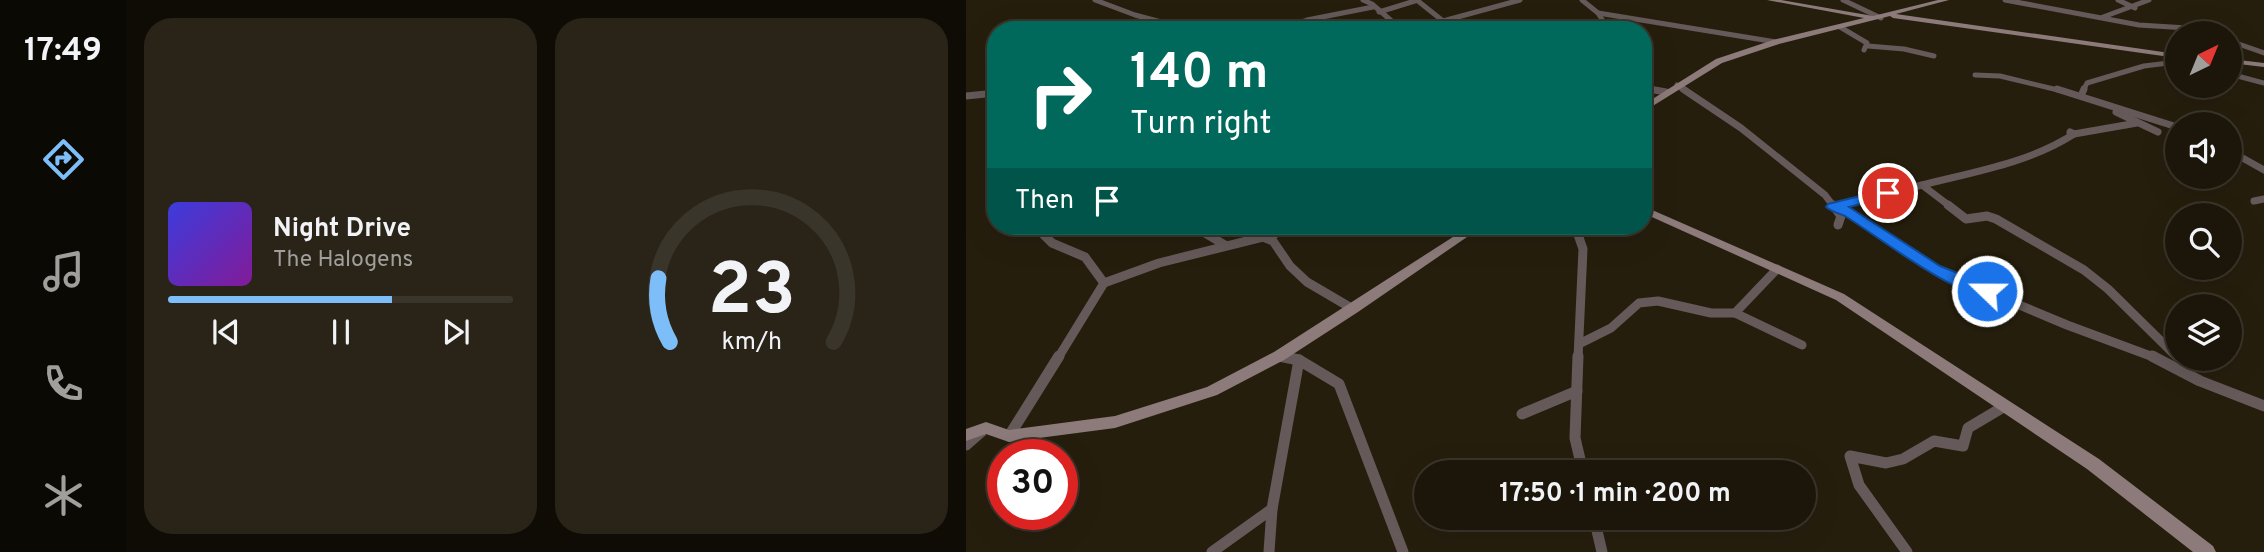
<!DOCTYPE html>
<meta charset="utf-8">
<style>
:root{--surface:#1c160a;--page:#292318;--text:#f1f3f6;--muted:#a09f9c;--line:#3a352b;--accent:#7dbef9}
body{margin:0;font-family:Overpass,sans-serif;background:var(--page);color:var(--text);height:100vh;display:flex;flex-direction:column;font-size:26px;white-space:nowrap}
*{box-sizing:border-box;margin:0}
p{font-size:23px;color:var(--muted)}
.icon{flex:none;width:38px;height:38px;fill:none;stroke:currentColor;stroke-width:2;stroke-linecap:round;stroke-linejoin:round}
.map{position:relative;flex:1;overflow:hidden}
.details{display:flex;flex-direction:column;gap:18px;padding:18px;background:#0f0c06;width:840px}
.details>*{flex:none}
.guide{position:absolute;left:21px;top:21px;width:665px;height:214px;border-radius:28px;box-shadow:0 7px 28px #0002,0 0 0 2px var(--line);background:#00695c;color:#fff;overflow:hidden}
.needle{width:46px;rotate:43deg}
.controls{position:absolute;left:1199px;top:21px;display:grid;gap:14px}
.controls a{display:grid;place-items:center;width:77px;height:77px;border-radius:50%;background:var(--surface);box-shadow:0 7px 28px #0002,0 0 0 2px var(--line);font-size:35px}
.speed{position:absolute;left:21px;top:439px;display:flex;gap:14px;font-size:35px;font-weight:700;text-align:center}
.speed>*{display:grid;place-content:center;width:91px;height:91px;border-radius:50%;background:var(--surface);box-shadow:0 7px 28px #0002,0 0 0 2px var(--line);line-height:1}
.speed .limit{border:10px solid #d22;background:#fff;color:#111}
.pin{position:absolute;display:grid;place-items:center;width:60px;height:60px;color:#fff;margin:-30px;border:4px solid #fff;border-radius:50%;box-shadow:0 2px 7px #0007}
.me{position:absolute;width:77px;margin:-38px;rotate:292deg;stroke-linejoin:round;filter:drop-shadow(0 0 5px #0008)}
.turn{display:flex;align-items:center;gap:24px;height:147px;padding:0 28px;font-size:32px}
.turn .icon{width:91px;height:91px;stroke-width:2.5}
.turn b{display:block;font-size:49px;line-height:60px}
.then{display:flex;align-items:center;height:66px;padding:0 28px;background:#0003;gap:14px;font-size:26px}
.details .card{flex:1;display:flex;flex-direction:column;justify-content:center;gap:10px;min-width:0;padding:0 24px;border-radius:28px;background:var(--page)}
.details .dial{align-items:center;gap:0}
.dial svg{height:182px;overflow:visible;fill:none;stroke:var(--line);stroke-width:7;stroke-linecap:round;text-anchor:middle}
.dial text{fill:var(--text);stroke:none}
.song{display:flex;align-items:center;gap:21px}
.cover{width:84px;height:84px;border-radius:10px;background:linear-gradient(135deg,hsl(240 70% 55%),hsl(290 70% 35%))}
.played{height:7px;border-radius:4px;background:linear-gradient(90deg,var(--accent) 65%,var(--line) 65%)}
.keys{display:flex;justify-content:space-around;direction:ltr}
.details .tiles{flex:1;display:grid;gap:18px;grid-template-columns:repeat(2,1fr)}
.trip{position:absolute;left:448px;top:460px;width:402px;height:70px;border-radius:35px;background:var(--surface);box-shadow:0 7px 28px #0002,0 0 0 2px var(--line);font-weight:700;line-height:70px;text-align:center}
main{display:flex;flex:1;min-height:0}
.dock{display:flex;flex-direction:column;width:126px;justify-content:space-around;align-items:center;background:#0b0904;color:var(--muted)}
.dock .icon{width:49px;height:49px}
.dock .selected{color:var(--accent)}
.dock b{font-size:32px;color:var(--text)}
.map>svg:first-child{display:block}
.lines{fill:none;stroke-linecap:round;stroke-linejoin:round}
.street-far3{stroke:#655a59;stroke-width:5}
.street-far2{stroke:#655a59;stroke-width:7}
.street-far1{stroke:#655a59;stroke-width:9}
.street{stroke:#655a59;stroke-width:11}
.secondary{fill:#8c7b7a;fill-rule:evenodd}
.route{fill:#1a73e8;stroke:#114b97;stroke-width:2}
</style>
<main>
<nav class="dock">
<b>17:49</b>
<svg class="icon selected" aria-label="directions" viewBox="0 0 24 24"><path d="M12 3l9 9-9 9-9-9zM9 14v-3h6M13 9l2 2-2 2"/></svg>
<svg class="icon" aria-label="music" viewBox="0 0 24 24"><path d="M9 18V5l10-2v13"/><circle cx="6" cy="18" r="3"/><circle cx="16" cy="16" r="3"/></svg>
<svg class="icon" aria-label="phone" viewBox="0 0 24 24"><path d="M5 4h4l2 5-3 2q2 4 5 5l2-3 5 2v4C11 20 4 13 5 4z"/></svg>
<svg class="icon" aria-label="climate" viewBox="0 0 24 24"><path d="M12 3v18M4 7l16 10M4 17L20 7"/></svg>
</nav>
<section class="details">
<div class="tiles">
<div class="card">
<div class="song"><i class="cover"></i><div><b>Night Drive</b><p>The Halogens</p></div></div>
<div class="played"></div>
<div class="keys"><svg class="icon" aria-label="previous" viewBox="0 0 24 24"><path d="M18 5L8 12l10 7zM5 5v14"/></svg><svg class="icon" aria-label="pause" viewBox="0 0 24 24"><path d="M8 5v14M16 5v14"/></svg><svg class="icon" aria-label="next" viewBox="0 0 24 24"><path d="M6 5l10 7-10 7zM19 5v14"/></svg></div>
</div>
<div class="card dial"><svg viewBox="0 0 100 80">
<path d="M14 69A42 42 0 1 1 86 69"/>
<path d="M14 69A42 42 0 0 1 9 41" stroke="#7dbef9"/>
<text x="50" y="56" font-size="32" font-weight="700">23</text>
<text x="50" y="72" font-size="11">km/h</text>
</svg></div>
</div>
</section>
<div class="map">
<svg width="1298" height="552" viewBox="0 0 1298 552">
<rect width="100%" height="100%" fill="#261e0d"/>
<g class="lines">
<g class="street-far3">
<path d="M129 0 169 15 225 30"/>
<path d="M397 0 406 4 436 30"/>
<path d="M616 0 632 13 637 21 622 30"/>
<path d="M877 0 915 18"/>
<path d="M1039 0 1173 25 1221 28 1247 33"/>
<path d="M1152 0 1169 8"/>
<path d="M452 1 477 21 554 0"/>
<path d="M413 12 452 0"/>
<path d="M632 13 810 42"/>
<path d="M1137 17 1183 0"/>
<path d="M874 27 901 43 898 50"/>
<path d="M311 30 341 20 407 7"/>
<path d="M1264 41 1298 53"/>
<path d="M902 46 938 49 968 56"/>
<path d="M1264 74 1298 83"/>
<path d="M1009 75 1034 76 1096 91"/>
<path d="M711 85 720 91"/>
<path d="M677 88 693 91"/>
<path d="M1117 91 1121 83 1178 66 1211 62"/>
</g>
<g class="street-far2">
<path d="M683 89 700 92"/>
<path d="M717 89 775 128 859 195 868 207"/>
<path d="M1091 89 1211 127"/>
<path d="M0 96 30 93"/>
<path d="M1115 96 1118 89"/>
<path d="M1150 112 1192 132"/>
<path d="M1104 132 1108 134 1171 123"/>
<path d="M1264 151 1298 170"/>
<path d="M956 185C1007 172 1063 163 1108 134"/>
<path d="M1288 201 1298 199"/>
<path d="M869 207 956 185 985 207"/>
</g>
<g class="street-far1">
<path d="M867 205 875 216 872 225"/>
<path d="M982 205 1000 219 1021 216 1030 219 1118 270 1142 289 1211 357"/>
<path d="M867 207 882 212 968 269 1101 325 1190 358"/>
<path d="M869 207 875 205"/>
<path d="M69 226 86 243 119 257 138 283 193 263 309 234 318 226"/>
<path d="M227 226 259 245"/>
<path d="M290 226 297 237 307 241 324 266 341 282 387 309"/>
<path d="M609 226 617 249 612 358"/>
<path d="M769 313 811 269"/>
<path d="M613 344 645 328 673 303 692 301 745 313H769L836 345"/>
<path d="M313 356 322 358"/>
<path d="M92 358 138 283"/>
</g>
<g class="street">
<path d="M313 356 333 360 373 384 437 552"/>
<path d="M612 356 609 438 617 472"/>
<path d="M1186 356 1234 381 1298 406"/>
<path d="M556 414 611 391"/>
<path d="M43 436 93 356"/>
<path d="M0 445 16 431"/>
<path d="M628 518 636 552"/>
<path d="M246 552 306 509"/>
<path d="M303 552 306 509 333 360"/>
<path d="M941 552 893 485 884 456 920 463 937 459 968 441 997 446 1002 428 1039 406"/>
</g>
<g class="secondary">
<path d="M801 0H815L907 16 972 0H983L930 14 1211 54V58L927 18 924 16 813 44 756 63 677 112V105L750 59 807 40 898 18Z"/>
<path d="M1264 59 1298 63V67L1264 63Z"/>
<path d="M677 206 878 294 1133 459 1247 546 1250 552H1227L1121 469 870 300 677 213Z"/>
<path d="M504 226H517L392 312 318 360 251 395 149 428 43 442 20 434 0 441V429L20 422 43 430 149 416 241 387 308 352Z"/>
</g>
</g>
<path class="route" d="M922 189 929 193 927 196 883 207 974 266 1027 287 1029 291 1027 295C996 303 908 233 879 216 873 213 866 212 860 207L862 204Z"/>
</svg>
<div class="controls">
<a><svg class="needle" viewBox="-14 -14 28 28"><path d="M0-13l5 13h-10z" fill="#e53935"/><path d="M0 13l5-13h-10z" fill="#a09f9c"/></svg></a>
<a><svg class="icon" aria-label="sound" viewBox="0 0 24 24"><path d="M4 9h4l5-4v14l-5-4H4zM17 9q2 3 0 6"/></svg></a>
<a><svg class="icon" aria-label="search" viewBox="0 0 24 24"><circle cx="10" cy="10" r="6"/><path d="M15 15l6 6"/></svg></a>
<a><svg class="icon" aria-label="layers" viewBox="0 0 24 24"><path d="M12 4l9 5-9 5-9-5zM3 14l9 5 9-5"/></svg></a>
</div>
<div class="speed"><div class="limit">30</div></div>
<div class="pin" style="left:922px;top:193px;background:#d93025"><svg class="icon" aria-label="arrive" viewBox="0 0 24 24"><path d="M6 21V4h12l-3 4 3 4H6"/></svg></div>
<svg class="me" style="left:1021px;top:291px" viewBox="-20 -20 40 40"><circle r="17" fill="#1a73e8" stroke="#fff" stroke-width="3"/><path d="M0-11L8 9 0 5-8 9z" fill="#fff"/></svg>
<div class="trip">17:50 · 1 min · 200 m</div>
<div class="guide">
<div class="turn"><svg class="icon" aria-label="right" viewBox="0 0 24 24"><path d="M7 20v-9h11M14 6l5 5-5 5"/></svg><div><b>140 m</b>Turn right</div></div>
<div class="then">Then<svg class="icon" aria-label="arrive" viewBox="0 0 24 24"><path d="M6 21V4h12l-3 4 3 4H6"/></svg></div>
</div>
</div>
</main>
